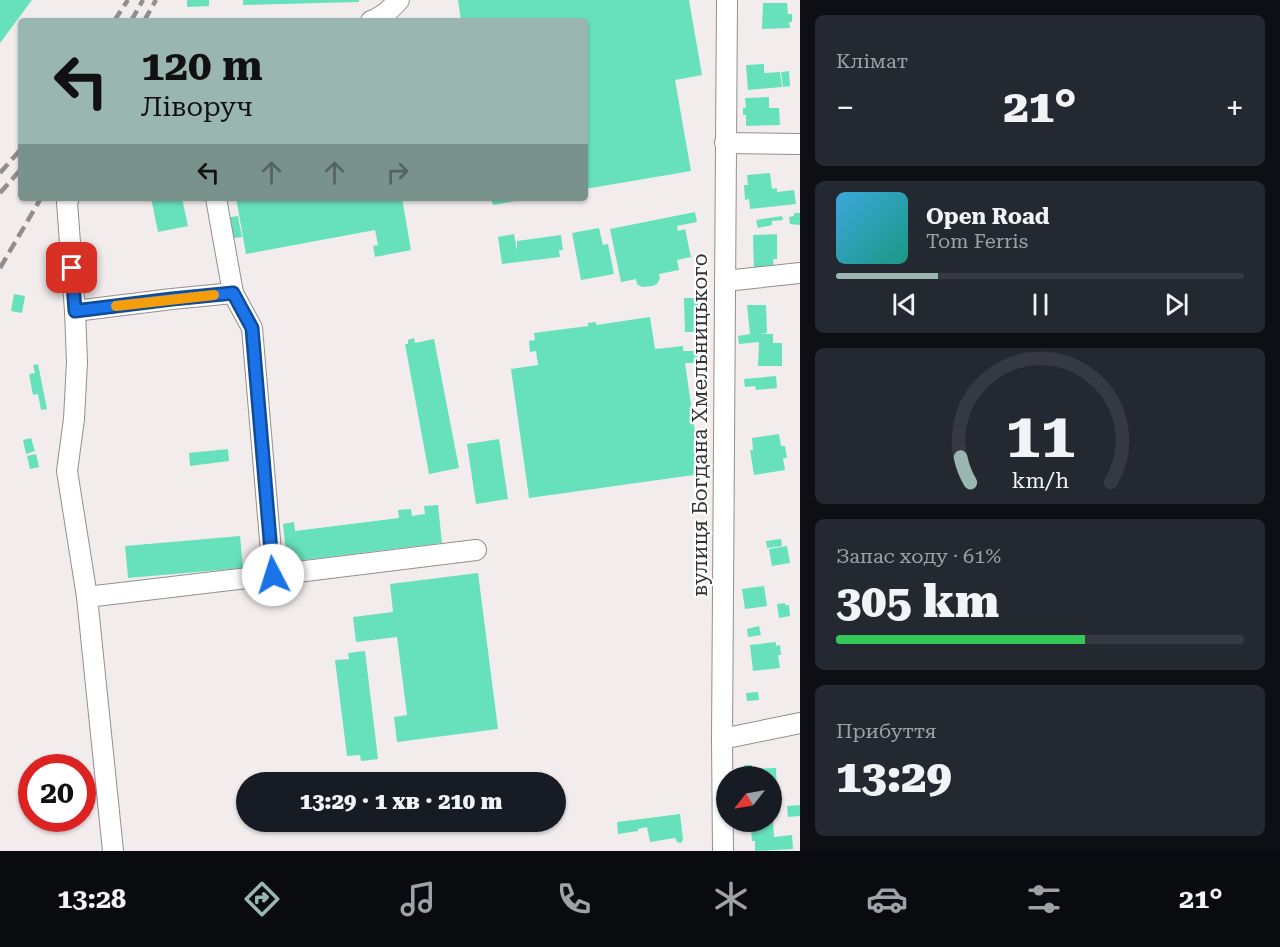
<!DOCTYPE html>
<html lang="uk">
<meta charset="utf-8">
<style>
:root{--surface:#171b24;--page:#242831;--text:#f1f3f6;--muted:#9ea1a6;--line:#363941;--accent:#99b7b0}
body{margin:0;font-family:"Roboto Serif",serif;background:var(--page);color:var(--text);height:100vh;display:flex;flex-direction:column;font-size:22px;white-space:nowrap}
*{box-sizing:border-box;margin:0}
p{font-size:20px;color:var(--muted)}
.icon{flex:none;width:33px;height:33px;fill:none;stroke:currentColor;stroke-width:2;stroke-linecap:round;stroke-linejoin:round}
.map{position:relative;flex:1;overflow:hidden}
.drawer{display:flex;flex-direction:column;gap:15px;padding:15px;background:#0d0f14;width:480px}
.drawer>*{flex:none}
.top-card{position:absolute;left:18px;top:18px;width:570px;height:183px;border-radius:6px;box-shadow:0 2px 4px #0004;background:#99b7b0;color:#111;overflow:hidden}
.needle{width:39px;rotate:239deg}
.tools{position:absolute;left:716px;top:766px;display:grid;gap:12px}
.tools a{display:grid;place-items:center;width:66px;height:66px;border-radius:50%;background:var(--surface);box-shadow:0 2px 4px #0004;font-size:30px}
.speed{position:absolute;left:18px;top:754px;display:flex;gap:12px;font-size:30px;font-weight:700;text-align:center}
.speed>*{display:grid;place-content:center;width:78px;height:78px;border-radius:50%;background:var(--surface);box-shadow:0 2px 4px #0004;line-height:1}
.speed .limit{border:9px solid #d22;background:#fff;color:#111}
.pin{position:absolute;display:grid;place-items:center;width:51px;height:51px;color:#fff;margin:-26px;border-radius:12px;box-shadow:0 3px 9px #0006}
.me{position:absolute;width:66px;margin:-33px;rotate:355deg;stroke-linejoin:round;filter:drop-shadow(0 0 4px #0008)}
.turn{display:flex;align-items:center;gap:21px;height:126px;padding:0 24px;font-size:27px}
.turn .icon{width:78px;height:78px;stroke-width:2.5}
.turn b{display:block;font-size:42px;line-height:51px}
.lanes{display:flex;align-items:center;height:57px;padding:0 24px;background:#0003;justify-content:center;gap:30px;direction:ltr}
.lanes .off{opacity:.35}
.big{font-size:45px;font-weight:800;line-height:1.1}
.drawer .widget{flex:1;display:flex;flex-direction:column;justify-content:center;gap:9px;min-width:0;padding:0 21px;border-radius:9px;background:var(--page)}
.drawer .dial{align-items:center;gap:0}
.dial svg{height:156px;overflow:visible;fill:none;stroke:var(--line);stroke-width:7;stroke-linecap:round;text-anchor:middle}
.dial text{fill:var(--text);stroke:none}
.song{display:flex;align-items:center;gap:18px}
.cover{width:72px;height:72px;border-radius:9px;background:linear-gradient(135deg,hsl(200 70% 55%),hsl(170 70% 35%))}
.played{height:6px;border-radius:3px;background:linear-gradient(90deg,var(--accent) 25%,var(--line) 25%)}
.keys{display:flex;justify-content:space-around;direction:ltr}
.heat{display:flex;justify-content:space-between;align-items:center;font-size:33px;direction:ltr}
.charge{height:9px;border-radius:4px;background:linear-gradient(90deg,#34c759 61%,var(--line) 0)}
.trip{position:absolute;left:236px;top:772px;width:330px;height:60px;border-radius:30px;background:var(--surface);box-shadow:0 2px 4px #0004;font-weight:800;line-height:60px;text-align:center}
.tabs{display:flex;height:96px;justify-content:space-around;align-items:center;background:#090b0e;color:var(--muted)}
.tabs .icon{width:42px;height:42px}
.tabs .selected{color:var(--accent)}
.tabs b{font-size:27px;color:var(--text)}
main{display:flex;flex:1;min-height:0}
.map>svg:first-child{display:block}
.building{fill:#67e1bc}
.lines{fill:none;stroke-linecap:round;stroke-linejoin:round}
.minor-casing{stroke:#938f8d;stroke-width:22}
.minor{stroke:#fff;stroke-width:20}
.rail{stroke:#918e8d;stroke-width:4.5;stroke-dasharray:12 6;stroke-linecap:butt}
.route-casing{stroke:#114b97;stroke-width:15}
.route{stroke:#1a73e8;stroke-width:10}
.slow{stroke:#f59e0b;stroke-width:10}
.labels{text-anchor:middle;stroke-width:4.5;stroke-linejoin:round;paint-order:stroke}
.street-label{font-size:21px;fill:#353333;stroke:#fff}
</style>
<main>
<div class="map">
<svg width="800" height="851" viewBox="0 0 800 851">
<rect width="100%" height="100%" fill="#f2edec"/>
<g class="building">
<path d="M0 0H32L0 43Z"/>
<path d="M187 0H209V6L187 7Z"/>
<path d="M243 0H359V2L243 5Z"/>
<path d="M458 0H689L702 75 675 80 691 171 585 189V21H461Z"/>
<path d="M763 3H787L788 14H792V22H789L790 28 762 29Z"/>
<path d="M764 64V73L780 72 782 87 748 90 746 65Z"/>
<path d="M789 71 790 86 783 87 781 72Z"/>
<path d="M769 97V108H779L780 125 746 126V115H743V108H746L745 98Z"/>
<path d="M770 173 772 189 777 188V192L794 190 796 204 750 209 749 199 745 200 744 185H748L747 175Z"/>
<path d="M151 198H182L188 226 158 232Z"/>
<path d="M236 198H402L411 250 375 257 373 246 378 245 375 230 246 254Z"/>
<path d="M491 198H527V199L493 205Z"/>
<path d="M695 212 697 222 677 226 678 231 685 229 691 257 677 260 679 270 659 274 660 278 657 284 653 286 642 287 637 284 636 279 621 282 610 229Z"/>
<path d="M794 213H800V225L790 224 789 217 794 216Z"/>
<path d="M238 216 242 237 229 239 225 218Z"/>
<path d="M782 216 783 220 772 221V225L758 228 756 220Z"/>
<path d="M599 228 603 245 608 244 614 274 581 280 572 233Z"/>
<path d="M514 234 517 251V241L561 235 563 250H559L560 257 502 264 498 237Z"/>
<path d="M777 234V259H765H773L774 271 754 272 753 235Z"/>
<path d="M14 294 25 296 22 313 11 311Z"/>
<path d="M684 298H700L701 332H685Z"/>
<path d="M747 305H766L767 333 760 334H773V343H782V366H758L759 342 739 344 738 336 750 334Z"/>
<path d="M650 317 655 349 683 346V351H698V363H685L701 474 529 498 511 369 538 365 536 351 530 352 529 341 535 340 534 333 588 326V323L596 322V325Z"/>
<path d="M414 338 415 343 434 339 459 468 429 474 405 344H408V340Z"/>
<path d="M38 364 47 409 41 410 38 394 33 395 29 374 35 373 33 365Z"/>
<path d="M776 376 777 388 756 390 755 386 745 387 744 379Z"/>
<path d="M779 434 781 446H785L787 458H783L785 470 754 475 750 450H753L752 438Z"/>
<path d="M31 438 35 451 26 454 23 440Z"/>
<path d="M499 439 508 499 476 504 467 444Z"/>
<path d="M228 449 229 461 190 466 189 453Z"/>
<path d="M36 454 39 467 30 469 27 456Z"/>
<path d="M438 505 442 543 287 562 283 524 294 522 295 531 399 518 398 510 411 509 412 516 425 514 424 506Z"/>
<path d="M240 536 243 568 128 578 125 546Z"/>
<path d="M781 539 782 546 767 548 766 541Z"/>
<path d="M787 546 790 563 772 566 769 549Z"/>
<path d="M478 573 498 729 397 742 394 717 407 715 397 637 356 642 353 617 393 612 390 584Z"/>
<path d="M764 586 767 606 745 609 742 589Z"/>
<path d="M785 603V605H789L790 616 779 618 777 604Z"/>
<path d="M759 626 761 635 748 637 747 629Z"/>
<path d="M776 642V646L780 645 781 655H778L780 668 753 671 750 645Z"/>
<path d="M365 651 378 759 361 761 360 755 347 756 335 660 349 659 348 653Z"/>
<path d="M758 692 759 700 747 701 746 693Z"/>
<path d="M744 765H752V769L776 768 777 794H771V777H744Z"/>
<path d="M800 805V816L788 817 787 806Z"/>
<path d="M680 814 683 839 682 842 680 843 677 842 675 838 650 842 647 827 638 829V831L618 834 617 822Z"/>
<path d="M771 820H773L774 837 792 835 793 849 755 851V841H752L751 830H755L754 822H771Z"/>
</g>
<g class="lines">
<defs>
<g id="minor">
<path d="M371 21C383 17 391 9 399 0"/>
<path d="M725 143 800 144"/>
<path d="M69 198 67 202 75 311 77 362 74 419 67 471 87 597 113 851"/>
<path d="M216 198 233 293"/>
<path d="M725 281 800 273"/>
<path d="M75 311 172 299 233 293 252 328 273 575"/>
<path d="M87 597 273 575 476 550"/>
<path d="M722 739 800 723"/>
<path d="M723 851 722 739 727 0"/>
</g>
</defs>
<use href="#minor" class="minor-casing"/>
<use href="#minor" class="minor"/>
<g class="rail">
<path d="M114 21 128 0"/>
<path d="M131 21 143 0"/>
<path d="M144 21 156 0"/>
<path d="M0 173 21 149"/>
<path d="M0 193 21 169"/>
<path d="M0 268 41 198"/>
</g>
</g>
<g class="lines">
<defs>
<path id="route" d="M72 268 75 311 172 299 233 293 252 328 273 575"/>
</defs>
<use href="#route" class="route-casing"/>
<use href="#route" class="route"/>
<path class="slow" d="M116 306 214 295"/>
</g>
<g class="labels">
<g class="street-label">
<text transform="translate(700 425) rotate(-90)" y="7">вулиця Богдана Хмельницького</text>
</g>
</g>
</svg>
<div class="tools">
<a><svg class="needle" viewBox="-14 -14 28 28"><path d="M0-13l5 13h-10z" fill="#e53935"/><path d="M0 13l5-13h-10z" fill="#9ea1a6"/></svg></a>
</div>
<div class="speed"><div class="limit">20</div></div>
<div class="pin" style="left:72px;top:268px;background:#d93025"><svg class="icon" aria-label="arrive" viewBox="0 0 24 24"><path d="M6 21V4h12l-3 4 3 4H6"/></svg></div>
<svg class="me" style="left:273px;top:575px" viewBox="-20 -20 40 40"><circle r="19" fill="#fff"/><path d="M0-13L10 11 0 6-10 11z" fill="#1a73e8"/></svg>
<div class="trip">13:29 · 1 хв · 210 m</div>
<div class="top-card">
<div class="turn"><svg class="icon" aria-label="left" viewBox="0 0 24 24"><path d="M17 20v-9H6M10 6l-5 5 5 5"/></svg><div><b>120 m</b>Ліворуч</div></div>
<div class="lanes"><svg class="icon" aria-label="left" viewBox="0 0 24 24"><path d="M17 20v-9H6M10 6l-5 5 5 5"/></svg><svg class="icon off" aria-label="ahead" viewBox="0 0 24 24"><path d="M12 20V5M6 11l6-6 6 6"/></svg><svg class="icon off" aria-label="ahead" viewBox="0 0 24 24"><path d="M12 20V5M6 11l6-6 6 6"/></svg><svg class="icon off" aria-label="right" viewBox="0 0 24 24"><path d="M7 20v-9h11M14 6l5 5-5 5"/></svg></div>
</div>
</div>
<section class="drawer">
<div class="widget"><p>Клімат</p>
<div class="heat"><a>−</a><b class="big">21°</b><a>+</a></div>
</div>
<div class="widget">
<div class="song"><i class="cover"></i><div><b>Open Road</b><p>Tom Ferris</p></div></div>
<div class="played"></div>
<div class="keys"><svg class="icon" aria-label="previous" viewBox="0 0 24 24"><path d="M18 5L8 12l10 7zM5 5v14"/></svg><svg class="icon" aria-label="pause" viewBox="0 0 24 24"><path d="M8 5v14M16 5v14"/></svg><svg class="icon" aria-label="next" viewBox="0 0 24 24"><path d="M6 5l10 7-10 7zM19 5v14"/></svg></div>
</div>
<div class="widget dial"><svg viewBox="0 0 100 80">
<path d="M14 69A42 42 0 1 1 86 69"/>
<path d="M14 69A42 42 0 0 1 9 56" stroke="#99b7b0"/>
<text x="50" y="56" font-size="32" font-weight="700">11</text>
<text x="50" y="72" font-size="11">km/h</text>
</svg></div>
<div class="widget"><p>Запас ходу · 61%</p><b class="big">305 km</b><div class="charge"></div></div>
<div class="widget"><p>Прибуття</p><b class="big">13:29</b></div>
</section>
</main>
<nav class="tabs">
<b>13:28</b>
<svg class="icon selected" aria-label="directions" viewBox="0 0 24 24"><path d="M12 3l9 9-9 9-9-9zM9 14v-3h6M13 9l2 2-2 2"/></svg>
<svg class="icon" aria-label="music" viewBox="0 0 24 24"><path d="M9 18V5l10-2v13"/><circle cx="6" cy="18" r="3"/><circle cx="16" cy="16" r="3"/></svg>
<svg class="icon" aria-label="phone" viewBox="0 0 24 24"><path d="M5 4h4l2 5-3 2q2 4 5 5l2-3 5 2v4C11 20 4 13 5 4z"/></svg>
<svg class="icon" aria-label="climate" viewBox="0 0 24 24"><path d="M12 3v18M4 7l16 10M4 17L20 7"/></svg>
<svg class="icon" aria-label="car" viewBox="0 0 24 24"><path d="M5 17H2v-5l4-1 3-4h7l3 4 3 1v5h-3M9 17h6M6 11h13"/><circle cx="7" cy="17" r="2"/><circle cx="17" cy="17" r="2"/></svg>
<svg class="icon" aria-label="filters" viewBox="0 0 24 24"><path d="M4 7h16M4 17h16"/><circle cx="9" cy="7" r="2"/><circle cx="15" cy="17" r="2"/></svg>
<b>21°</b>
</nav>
